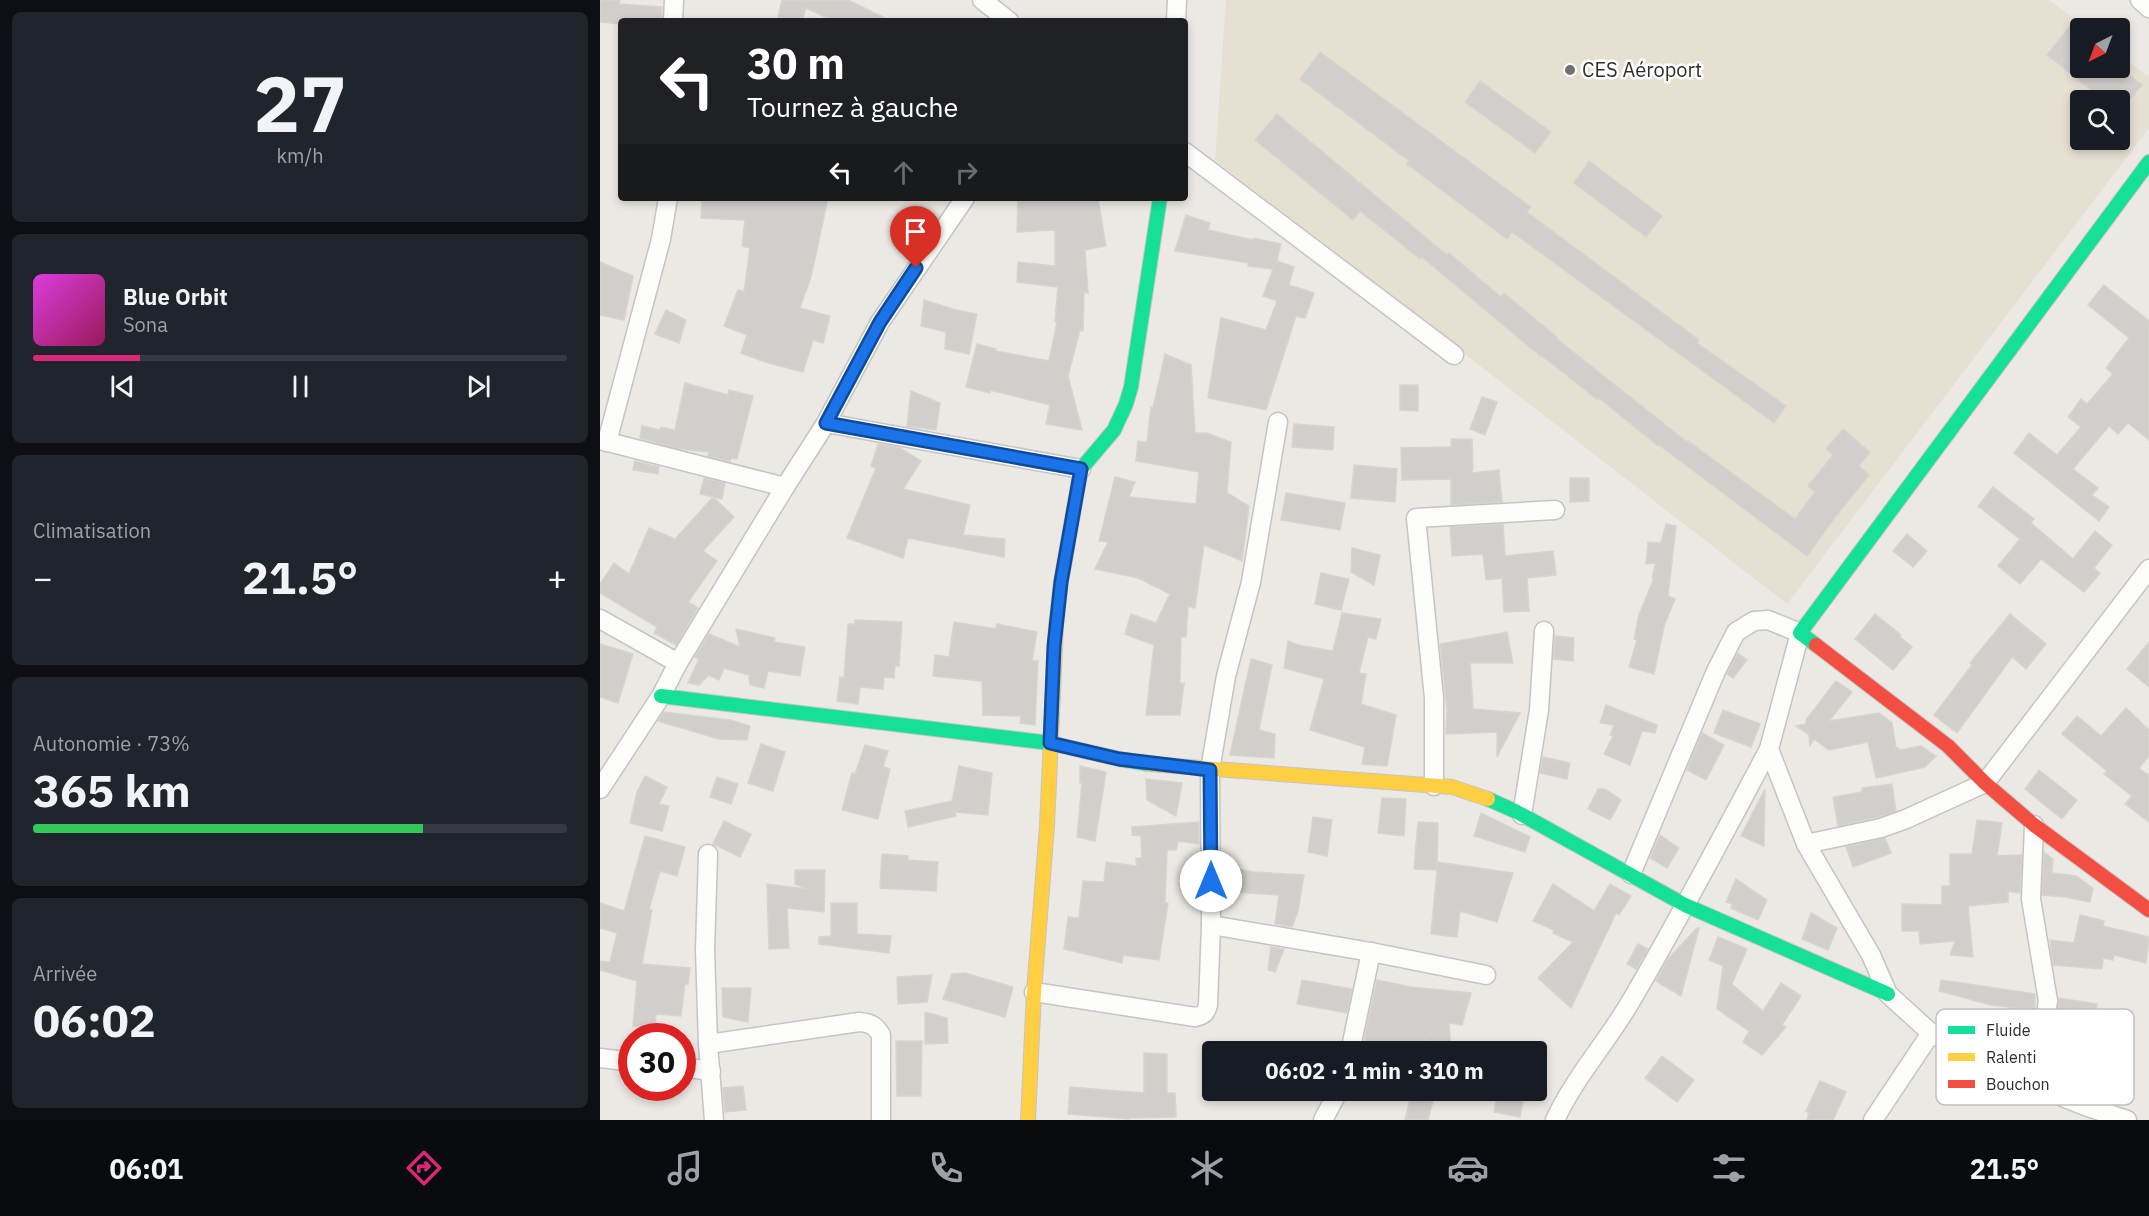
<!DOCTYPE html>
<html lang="fr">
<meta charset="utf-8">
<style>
:root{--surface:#171b24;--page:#20242c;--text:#f1f3f6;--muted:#9ea1a6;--line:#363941;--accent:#db2777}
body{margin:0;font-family:"IBM Plex Sans",sans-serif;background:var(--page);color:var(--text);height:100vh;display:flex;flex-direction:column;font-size:22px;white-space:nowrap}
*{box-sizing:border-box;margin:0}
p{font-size:20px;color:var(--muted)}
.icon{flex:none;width:33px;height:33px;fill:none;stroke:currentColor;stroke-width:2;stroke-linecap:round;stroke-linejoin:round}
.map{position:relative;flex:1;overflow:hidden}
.side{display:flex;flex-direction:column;gap:12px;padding:12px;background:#0d0f14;width:600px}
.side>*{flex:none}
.top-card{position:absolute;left:18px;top:18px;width:570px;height:183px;border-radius:6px;box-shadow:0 3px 9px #0003;background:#202124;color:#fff;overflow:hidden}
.needle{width:39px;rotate:222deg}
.buttons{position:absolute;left:1470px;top:18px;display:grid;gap:12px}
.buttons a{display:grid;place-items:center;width:60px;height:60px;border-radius:6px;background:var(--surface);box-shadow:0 3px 9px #0003;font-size:30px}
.speed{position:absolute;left:18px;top:1023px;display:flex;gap:12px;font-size:30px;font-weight:700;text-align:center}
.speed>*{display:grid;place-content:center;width:78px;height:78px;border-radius:50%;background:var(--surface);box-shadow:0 3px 9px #0003;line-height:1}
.speed .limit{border:9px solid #d22;background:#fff;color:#111}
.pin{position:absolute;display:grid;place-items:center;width:51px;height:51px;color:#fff;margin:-62px -26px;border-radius:50% 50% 50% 0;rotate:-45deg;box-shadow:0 0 6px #0007}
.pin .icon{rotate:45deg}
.me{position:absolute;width:66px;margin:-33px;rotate:0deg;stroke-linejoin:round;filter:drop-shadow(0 0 4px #0008)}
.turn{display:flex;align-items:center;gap:21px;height:126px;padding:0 30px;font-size:27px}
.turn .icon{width:78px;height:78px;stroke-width:2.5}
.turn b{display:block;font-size:42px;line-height:51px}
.lanes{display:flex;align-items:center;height:57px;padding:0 30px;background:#0003;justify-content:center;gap:30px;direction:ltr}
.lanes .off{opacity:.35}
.big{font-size:45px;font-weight:800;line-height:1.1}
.side .tile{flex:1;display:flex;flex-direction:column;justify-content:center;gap:9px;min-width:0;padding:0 21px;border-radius:9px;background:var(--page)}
.side .dial{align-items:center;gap:0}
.dial b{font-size:78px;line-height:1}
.song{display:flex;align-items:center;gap:18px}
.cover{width:72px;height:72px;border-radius:9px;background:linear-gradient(135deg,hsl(300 70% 55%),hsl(330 70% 35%))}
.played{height:6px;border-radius:3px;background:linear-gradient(90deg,var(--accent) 20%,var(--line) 20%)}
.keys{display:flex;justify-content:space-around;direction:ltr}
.heat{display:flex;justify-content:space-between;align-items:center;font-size:33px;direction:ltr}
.charge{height:9px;border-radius:4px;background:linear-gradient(90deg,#34c759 73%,var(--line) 0)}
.trip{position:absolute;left:602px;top:1041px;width:345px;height:60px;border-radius:6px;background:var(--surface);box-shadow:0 3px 9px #0003;font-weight:800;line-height:60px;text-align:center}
.menu{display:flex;height:96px;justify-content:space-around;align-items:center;background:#090b0e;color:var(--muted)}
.menu .icon{width:42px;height:42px}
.menu .active{color:var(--accent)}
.menu b{font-size:27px;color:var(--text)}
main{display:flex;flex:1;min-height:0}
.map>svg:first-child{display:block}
.education{fill:#e6e0d3;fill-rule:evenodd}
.building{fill:#d1cecb;stroke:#d7d4d0;stroke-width:1.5}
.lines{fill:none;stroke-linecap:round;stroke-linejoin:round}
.street-casing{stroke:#c5c4c5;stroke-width:21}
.fast-casing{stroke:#c5c4c5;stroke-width:16}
.slow-casing{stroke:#c5c4c5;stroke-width:16}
.jam-casing{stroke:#c5c4c5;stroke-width:16}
.street{stroke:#fcfcfb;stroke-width:18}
.fast{stroke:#16e098;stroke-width:14}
.slow{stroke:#ffcf43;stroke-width:14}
.jam{stroke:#f24e42;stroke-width:14}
.route-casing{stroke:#114b97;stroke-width:15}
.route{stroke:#1a73e8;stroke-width:10}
.poi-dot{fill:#706f6e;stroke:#fff;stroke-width:2}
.labels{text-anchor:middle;stroke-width:5;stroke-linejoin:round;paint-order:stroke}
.poi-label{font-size:20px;fill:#2e2e2e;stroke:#fff;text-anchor:start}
.key{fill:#fff;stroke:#c0c0c0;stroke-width:1.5}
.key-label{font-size:16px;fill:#2e2e2e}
</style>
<main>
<section class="side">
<div class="tile dial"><b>27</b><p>km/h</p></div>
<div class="tile">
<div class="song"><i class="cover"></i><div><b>Blue Orbit</b><p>Sona</p></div></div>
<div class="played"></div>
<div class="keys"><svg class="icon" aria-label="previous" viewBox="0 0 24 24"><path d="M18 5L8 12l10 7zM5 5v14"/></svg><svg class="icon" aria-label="pause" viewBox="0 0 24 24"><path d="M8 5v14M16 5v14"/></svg><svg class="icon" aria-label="next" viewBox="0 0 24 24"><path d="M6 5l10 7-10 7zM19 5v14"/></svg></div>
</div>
<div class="tile"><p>Climatisation</p>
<div class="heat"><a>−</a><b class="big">21.5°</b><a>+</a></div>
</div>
<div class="tile"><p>Autonomie · 73%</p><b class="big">365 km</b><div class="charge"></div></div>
<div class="tile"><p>Arrivée</p><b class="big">06:02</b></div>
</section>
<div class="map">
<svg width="1549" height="1120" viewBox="0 0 1549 1120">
<rect width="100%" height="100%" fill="#ece8e4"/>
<path class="education" d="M626 0H1449L1486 28H1480V68H1520V54L1549 77V128L1187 604 615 160ZM1480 100H1520V140H1480Z"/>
<g class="building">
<path d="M0 0H20L19 4 62 7V21H21V24L0 22Z"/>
<path d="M182 0H248L291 21H234L206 8 202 21H177Z"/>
<path d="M1470 26 1480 35V68H1521L1542 85 1529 100H1504L1447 55Z"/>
<path d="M720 52 931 207 927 212 1099 340 1097 343 1186 406 1174 423 912 232 907 239 807 164 809 161 700 79Z"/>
<path d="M880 81 951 132 935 153 865 102Z"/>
<path d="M677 114 847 255 849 253 901 297 904 293 957 337 956 338 1087 442 1088 441 1195 519 1215 492 1208 486 1233 455 1226 449 1243 429 1270 452 1259 466 1269 475 1236 516 1207 556 1059 445 1058 446 999 398 998 400 941 355 940 356 822 257 820 259 760 211 753 220 655 140Z"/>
<path d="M989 161 1062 216 1046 237 974 183Z"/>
<path d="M102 198H228L211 277 200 308 230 316 223 343 213 340 203 372 165 362 141 353 147 335 124 326 138 290 144 292 150 248 142 246 145 220 101 218Z"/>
<path d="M418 198H498L506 246 485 250 488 293 484 292 483 331 480 330 468 376 482 430 446 424 450 405 390 390V393L366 387 377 344 396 349V351L449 361 457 322 455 321 458 287 417 282 418 262 455 266V230L417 232Z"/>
<path d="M586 215 610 223 608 230 653 240 654 238 681 244 677 261 694 267 689 285 714 293 705 318 696 316 666 410 608 398 621 318 666 330 677 301 663 296 673 269 648 266 649 263 575 251Z"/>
<path d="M0 262 33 276 24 320 0 315Z"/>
<path d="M1504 285 1549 321V440L1528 423 1518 434 1509 426 1473 469 1498 488 1492 495 1509 507 1499 521 1414 453 1429 433 1457 455 1481 427 1468 417 1481 399 1487 404 1513 374 1506 368 1529 338 1488 305Z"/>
<path d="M324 300 356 310 377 314 369 354 345 349 346 332 321 326Z"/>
<path d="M66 310 86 320 79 343 55 334Z"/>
<path d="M565 354 591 365 595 433H606L631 442 627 493 649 506 642 561 604 545 595 608 588 606 586 637H581L580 683H584L580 715H546L554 645 525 634 531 614 556 623 570 594 538 578 495 569 508 542 499 541 515 477 535 482 529 497 596 504 599 472 536 461 538 441 547 442 551 407 553 408Z"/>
<path d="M85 383 128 395 129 390 153 396 137 459 131 458 130 461 108 456 109 452 75 448 40 438 42 426 60 430 61 427 75 430Z"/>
<path d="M800 385H818V411L800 410Z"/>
<path d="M311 391 340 403 336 430 307 426Z"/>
<path d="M882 397 897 402 885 435 870 429Z"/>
<path d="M694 424 734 427 733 450 692 447Z"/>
<path d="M851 439H872L873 469 871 473 899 470 902 502 851 505V479L802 480 801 448 851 447Z"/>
<path d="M278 444 300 448 321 461 303 489 370 505 363 535 405 539 404 557 308 538 303 558 247 538 276 468 271 466Z"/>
<path d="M35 461 59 467 58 474 33 470Z"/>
<path d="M754 465 797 469 795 502 751 498Z"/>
<path d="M104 478 125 483 122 499 100 494Z"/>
<path d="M970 478H989V501L970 502Z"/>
<path d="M1393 487 1434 519 1431 523 1473 559 1495 531 1512 545 1494 568 1500 573 1484 592 1441 559 1420 584 1398 566 1420 539 1378 506Z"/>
<path d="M686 493 745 503 740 530 681 520Z"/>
<path d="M113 497 134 517 103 551 117 561 88 602 98 608 76 645 54 633 57 627 0 593V584L14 563 29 574 49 528 75 539Z"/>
<path d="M903 524 905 556 953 551 956 575 927 578 929 611 904 612 902 578 886 580 883 554 852 556 850 527Z"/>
<path d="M1066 524 1076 526 1068 596 1075 599 1064 626 1054 674 1029 667 1037 640 1034 639 1039 615 1054 578H1052L1056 563 1046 564 1048 542 1061 543Z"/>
<path d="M1307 534 1327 551 1313 567 1293 551Z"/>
<path d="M752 548 780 555 774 585 751 572Z"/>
<path d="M721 573 749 579 741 610 715 604Z"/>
<path d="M742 613 781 619 776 639 768 637 759 673 766 674 761 704 796 715 787 766 762 764 765 747 710 730 724 679 684 668 688 641 698 645 733 651Z"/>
<path d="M1275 614 1301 635 1299 636 1312 647 1293 670 1255 639Z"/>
<path d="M1410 614 1446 644 1426 669 1412 657 1357 733 1334 715 1372 665 1370 663Z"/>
<path d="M255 620 302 622 299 666 295 665 294 678 284 677 283 689 260 687 258 704 237 701 240 677 244 678 248 624H255Z"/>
<path d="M354 622 396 629 397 624 437 632 432 661H438L435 725 420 723 421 716 383 715 382 681 333 676 335 655 349 657Z"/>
<path d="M136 629 175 638 174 642 205 647 200 676 168 671 164 688 150 685 149 675 124 668 119 680 109 675 99 685 88 683 99 659 95 657 109 634 140 647Z"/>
<path d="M907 632 913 663H870L873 709 920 713 897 757V732L846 734 847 710 840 644Z"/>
<path d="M955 636 974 638 973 661 953 659Z"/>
<path d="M1549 642V687L1527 669Z"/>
<path d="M0 644 33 654 18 703 0 697Z"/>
<path d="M1138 653 1147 660 1133 678 1127 674Z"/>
<path d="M651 659 672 665 659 730 675 734 674 758 630 755Z"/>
<path d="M1236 681 1252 692 1229 721 1279 713 1292 723 1296 748H1299V750L1321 746 1336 756 1325 767 1276 778 1268 742 1229 750 1214 739 1210 745 1209 735 1196 726 1206 724V720Z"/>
<path d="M1006 705 1057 725 1055 733 1042 731 1030 765 1004 754 1013 736 1010 735 1014 725 1000 723Z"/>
<path d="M1526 708 1549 730V756L1539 768 1548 775 1549 774V822L1525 804 1532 796 1504 774 1507 771 1462 734 1477 716 1501 736Z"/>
<path d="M1123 710 1160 724 1151 747 1114 733Z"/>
<path d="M64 712 130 720 150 726 147 740 119 739 58 721Z"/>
<path d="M1102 733 1124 745 1106 780 1087 770Z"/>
<path d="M161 744 185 752 173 791 148 783Z"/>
<path d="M265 745 288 751 283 767 290 769 278 819 242 810 252 773 255 774Z"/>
<path d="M943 757 970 763 967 779 940 773Z"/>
<path d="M359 766 392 773 388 815 355 812 356 816 308 827 305 811 352 801Z"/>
<path d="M480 766 506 772 495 841 477 837 482 783H480Z"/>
<path d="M1439 770 1477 800 1462 819 1425 789Z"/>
<path d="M45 776 67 787 59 804 69 806 62 831 30 823 37 792Z"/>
<path d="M117 777 138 784 131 804 110 797Z"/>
<path d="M546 779 582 783 576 816 547 800Z"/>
<path d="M1292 784 1296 811 1278 817 1238 826 1233 797 1262 792V788Z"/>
<path d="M998 789H1005L1021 800 1010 820 988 809Z"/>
<path d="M1165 789 1164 846 1141 836Z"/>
<path d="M782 798 806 799 804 836 778 833Z"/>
<path d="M881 813 930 837 925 852 874 836Z"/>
<path d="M713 817 732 820 727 856 708 852Z"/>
<path d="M1377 820 1402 823 1397 856 1422 855 1420 893 1408 891V902L1368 906 1373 957 1350 955 1355 941 1320 944 1319 931H1302V904L1342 905V886H1350V854H1372Z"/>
<path d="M124 821 151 834 140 857 113 844Z"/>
<path d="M599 822V844L578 841 576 850H567L565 903H568L559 960 523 955 522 963 464 949 468 917 479 918 483 881 504 882 506 862 537 866 536 858H542L541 836 532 835V827Z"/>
<path d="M818 822 838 823 837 868 838 862 913 873 897 922 860 911 857 937 831 934 837 870 814 869Z"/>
<path d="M1060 835 1079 848 1067 868 1050 858Z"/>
<path d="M45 836 85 847 77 876 60 871 49 909 52 910 42 964 90 968 88 984H85L81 1016 56 1014 55 1028 33 1026 37 981 0 970V961L10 962 17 933 0 928V903L24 911Z"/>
<path d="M1285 838 1291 853 1253 867 1246 847Z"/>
<path d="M1444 852 1453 859 1452 873 1476 876 1493 888 1490 902 1465 897 1442 895Z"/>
<path d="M282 854 308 856V860L338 862 336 891 280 888Z"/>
<path d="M630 868 655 872 704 875 698 911 692 927 675 924 679 895 632 892Z"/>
<path d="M195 870H225L224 912 187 908 189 948 169 949 167 884 207 889 195 884Z"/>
<path d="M1136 879 1167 900 1158 920 1131 908 1132 904 1126 902Z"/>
<path d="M953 884 994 911 1010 884 1031 896 1019 915 1016 913 971 1008 938 978 973 942 953 933 954 930 933 921Z"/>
<path d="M231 903H257V934L291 936 289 953 219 944V937L231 936Z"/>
<path d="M1211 913 1237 928 1228 950 1202 939Z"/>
<path d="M1480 915 1504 921 1503 926 1549 937 1546 963 1514 955 1513 960 1503 958 1502 969 1453 965 1450 940 1474 943Z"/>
<path d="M1097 928H1099L1081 996 1056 981 1068 959Z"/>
<path d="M1118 937 1147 949 1132 984 1163 1011 1181 983 1201 996 1182 1025 1186 1027 1162 1055 1143 1042 1149 1031 1117 1009 1123 966 1109 960Z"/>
<path d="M1038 944 1048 949 1036 969 1027 964Z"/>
<path d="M671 947 684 949 675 972 668 970Z"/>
<path d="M365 973 413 987 405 1017 343 999 352 974Z"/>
<path d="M332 975 327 1002 298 1004 297 977Z"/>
<path d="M702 980 752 989 747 1013 697 1004Z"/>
<path d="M777 980 811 987 871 993 862 1025 849 1023 851 1052H831V1049H823L826 1038 818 1048 765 1046V1035Z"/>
<path d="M1341 980 1435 994V1010L1391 1005 1339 991Z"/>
<path d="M122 988H151L148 1022 123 1017Z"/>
<path d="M1459 998 1497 1004 1495 1016 1502 1018 1498 1040 1476 1035 1469 1061 1450 1056Z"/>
<path d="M325 1012 347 1018 348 1043 325 1044Z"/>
<path d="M296 1041H322L321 1096H297Z"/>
<path d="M544 1053 567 1054V1093H575L576 1117 529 1118V1119L468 1114 470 1087 544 1093Z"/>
<path d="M1062 1056 1094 1080 1077 1102 1045 1078Z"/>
<path d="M1220 1081 1246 1092 1233 1120H1207L1209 1113 1206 1111Z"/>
<path d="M143 1086 146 1110 125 1112 123 1088Z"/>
<path d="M898 1090 924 1095 920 1117 894 1112Z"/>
<path d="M812 1091 834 1097 828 1120H805Z"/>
</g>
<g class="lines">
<defs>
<g id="street">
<path d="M382 0 409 21"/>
<path d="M1540 0 1549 8"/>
<path d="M73 21 74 0"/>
<path d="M576 21 577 0"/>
<path d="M585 152 854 355"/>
<path d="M226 423 481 469"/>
<path d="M0 440 185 487"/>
<path d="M7 442 61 239 68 198"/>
<path d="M0 619 78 663"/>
<path d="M834 786V698L816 518 955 510"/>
<path d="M0 789 61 696 78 663 185 487 226 423 280 322 365 198"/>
<path d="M922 815 939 710 944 631"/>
<path d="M1434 825 1431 899 1448 1001 1434 1086"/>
<path d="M1206 844 1281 828 1306 819 1385 783 1549 569"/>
<path d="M108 854 105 950 108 1044 114 1120"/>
<path d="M1031 874 1116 671 1136 632 1154 621 1168 620 1200 633 1169 749 1206 844 1271 955 1288 994 1331 1033 1404 1073 1485 1106 1527 1120"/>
<path d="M611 925 771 952 886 975"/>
<path d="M434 992 595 1017C604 1015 606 1013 608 1005L611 925 610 770 626 676 651 582 678 422"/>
<path d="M108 1044 259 1022C270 1023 275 1025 281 1035V1120"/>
<path d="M750 1052 771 952"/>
<path d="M0 1058 32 1062"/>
<path d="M82 1067 111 1071"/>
<path d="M723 1120 739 1090"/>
<path d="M955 1120C975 1077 1007 1042 1031 1001 1079 919 1124 834 1169 749"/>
<path d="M1273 1120 1331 1033"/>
</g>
<g id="fast">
<path d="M456 626 461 582 481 469 514 430 526 404 531 387 560 198"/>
<path d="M1216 645 1200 633 1549 162"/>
<path d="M61 696 450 743 519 759 549 764"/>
<path d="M888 799 917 812 1085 905 1288 994"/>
</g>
<g id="slow">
<path d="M549 764 852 787 888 799"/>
<path d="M428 1120 434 992 447 826 456 626"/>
</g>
<path id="jam" d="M1216 645 1348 746 1385 783 1434 825 1549 910"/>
</defs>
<use href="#street" class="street-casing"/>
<use href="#fast" class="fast-casing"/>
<use href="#slow" class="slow-casing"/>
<use href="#jam" class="jam-casing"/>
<use href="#street" class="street"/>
<use href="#fast" class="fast"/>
<use href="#slow" class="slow"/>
<use href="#jam" class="jam"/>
</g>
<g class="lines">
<defs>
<path id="route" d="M316 268 280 322 226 423 481 469 461 582 454 646 450 743 519 759 610 770 611 881"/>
</defs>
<use href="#route" class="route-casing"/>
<use href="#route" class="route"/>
</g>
<circle class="poi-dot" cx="970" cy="70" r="6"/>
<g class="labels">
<g class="poi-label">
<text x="982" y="77">CES Aéroport</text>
</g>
</g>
<rect x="1336" y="1009" width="198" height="96" rx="9" class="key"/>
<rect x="1348" y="1026" width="27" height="8" fill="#16e098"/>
<rect x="1348" y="1053" width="27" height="8" fill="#ffcf43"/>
<rect x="1348" y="1080" width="27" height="8" fill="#f24e42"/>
<g class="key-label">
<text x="1386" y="1036">Fluide</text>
<text x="1386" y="1063">Ralenti</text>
<text x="1386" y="1090">Bouchon</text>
</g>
</svg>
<div class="buttons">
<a><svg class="needle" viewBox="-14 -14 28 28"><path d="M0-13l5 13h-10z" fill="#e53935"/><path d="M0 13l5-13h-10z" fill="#9ea1a6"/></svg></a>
<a><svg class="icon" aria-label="search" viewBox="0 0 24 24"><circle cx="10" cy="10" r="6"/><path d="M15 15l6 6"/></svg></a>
</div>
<div class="speed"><div class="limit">30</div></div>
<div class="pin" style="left:316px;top:268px;background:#d93025"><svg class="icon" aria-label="arrive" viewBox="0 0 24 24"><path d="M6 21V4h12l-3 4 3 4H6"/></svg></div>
<svg class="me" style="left:611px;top:881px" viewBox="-20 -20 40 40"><circle r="19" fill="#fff"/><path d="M0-13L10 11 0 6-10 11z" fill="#1a73e8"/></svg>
<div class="trip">06:02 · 1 min · 310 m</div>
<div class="top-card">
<div class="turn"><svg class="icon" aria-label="left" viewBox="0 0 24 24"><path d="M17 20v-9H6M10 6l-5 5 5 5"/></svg><div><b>30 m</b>Tournez à gauche</div></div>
<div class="lanes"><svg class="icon" aria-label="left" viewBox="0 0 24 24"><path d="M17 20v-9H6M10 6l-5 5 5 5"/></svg><svg class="icon off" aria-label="ahead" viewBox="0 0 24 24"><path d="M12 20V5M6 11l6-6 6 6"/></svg><svg class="icon off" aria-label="right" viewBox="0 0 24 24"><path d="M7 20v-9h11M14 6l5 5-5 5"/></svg></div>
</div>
</div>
</main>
<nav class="menu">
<b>06:01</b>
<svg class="icon active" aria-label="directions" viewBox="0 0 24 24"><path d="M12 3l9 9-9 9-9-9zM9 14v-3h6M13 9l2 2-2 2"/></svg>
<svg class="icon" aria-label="music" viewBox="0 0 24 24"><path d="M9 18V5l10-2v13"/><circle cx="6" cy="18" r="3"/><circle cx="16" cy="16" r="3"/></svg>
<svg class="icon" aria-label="phone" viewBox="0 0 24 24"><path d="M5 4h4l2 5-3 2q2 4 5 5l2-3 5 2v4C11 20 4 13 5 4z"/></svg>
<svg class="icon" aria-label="climate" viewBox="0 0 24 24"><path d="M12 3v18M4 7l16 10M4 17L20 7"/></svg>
<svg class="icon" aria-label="car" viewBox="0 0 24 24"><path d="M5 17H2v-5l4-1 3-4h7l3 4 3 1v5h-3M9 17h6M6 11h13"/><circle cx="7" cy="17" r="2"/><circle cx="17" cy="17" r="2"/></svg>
<svg class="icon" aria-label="filters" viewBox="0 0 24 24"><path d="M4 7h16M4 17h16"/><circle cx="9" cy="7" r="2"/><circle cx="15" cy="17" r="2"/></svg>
<b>21.5°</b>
</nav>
